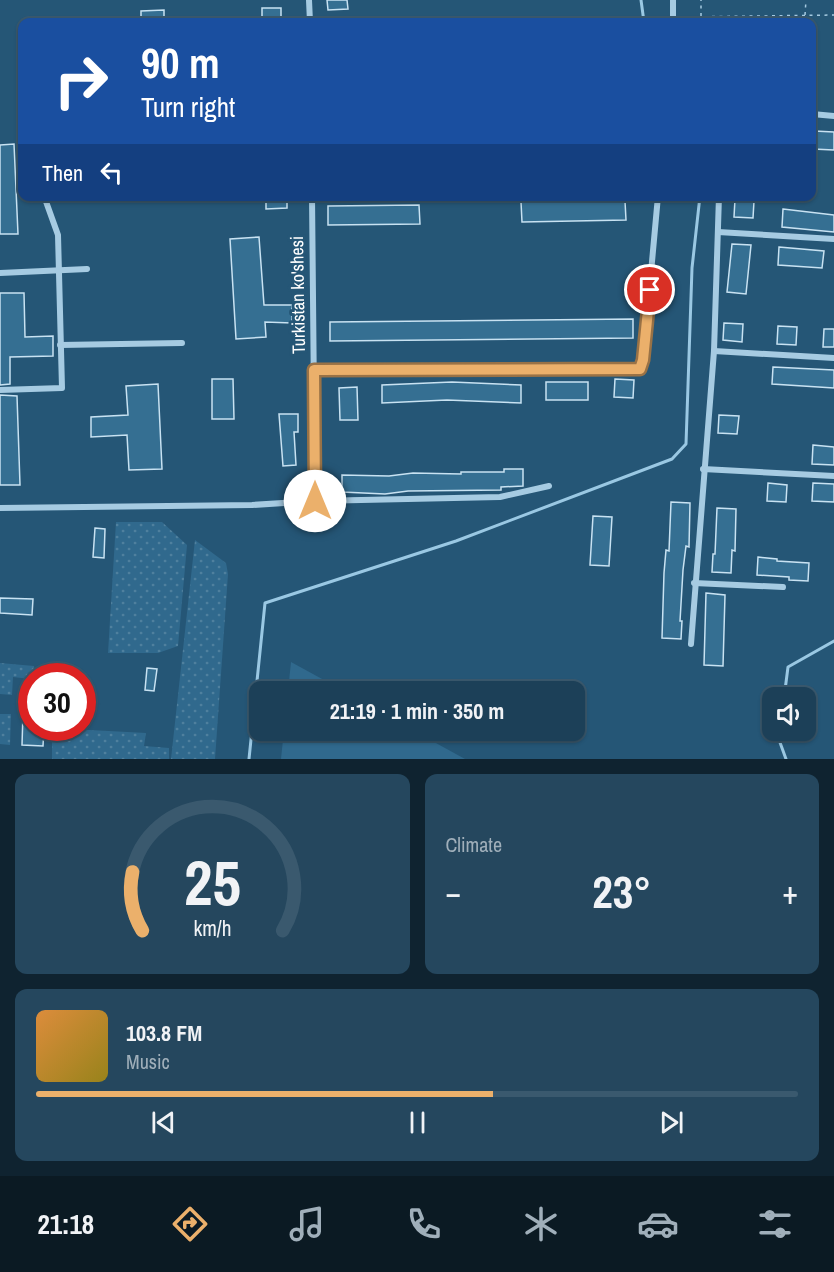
<!DOCTYPE html>
<meta charset="utf-8">
<style>
:root{--surface:#1c4058;--page:#25475e;--text:#f1f3f6;--muted:#a0afba;--line:#3a596e;--accent:#ebb06b}
body{margin:0;font-family:"Archivo Narrow",sans-serif;background:var(--page);color:var(--text);height:100vh;display:flex;flex-direction:column;font-size:22px;white-space:nowrap}
*{box-sizing:border-box;margin:0}
p{font-size:20px;color:var(--muted)}
.icon{flex:none;width:33px;height:33px;fill:none;stroke:currentColor;stroke-width:2;stroke-linecap:round;stroke-linejoin:round}
.map{position:relative;height:759px;overflow:hidden}
.drawer{display:flex;flex-direction:column;gap:15px;padding:15px;background:#0f2330;flex:1}
.drawer>*{flex:none}
.top-card{position:absolute;left:18px;top:18px;width:798px;height:183px;border-radius:12px;box-shadow:0 2px 4px #0004,0 0 0 2px var(--line);background:#1a4fa0;color:#fff;overflow:hidden}
.fabs{position:absolute;left:762px;top:687px;display:grid;gap:12px}
.fabs a{display:grid;place-items:center;width:54px;height:54px;border-radius:12px;background:var(--surface);box-shadow:0 2px 4px #0004,0 0 0 2px var(--line);font-size:30px}
.speed{position:absolute;left:18px;top:663px;display:flex;gap:12px;font-size:30px;font-weight:700;text-align:center}
.speed>*{display:grid;place-content:center;width:78px;height:78px;border-radius:50%;background:var(--surface);box-shadow:0 2px 4px #0004,0 0 0 2px var(--line);line-height:1}
.speed .limit{border:9px solid #d22;background:#fff;color:#111}
.pin{position:absolute;display:grid;place-items:center;width:51px;height:51px;color:#fff;margin:-26px;border:3px solid #fff;border-radius:50%;box-shadow:0 2px 6px #0007}
.me{position:absolute;width:66px;margin:-33px;rotate:0deg;stroke-linejoin:round;filter:drop-shadow(0 0 4px #0008)}
.turn{display:flex;align-items:center;gap:21px;height:126px;padding:0 24px;font-size:27px}
.turn .icon{width:78px;height:78px;stroke-width:2.5}
.turn b{display:block;font-size:42px;line-height:51px}
.then{display:flex;align-items:center;height:57px;padding:0 24px;background:#0003;gap:12px;font-size:22px}
.big{font-size:45px;font-weight:800;line-height:1.1}
.drawer .widget{flex:1;display:flex;flex-direction:column;justify-content:center;gap:9px;min-width:0;padding:0 21px;border-radius:12px;background:var(--page)}
.drawer .dial{align-items:center;gap:0}
.dial svg{height:156px;overflow:visible;fill:none;stroke:var(--line);stroke-width:7;stroke-linecap:round;text-anchor:middle}
.dial text{fill:var(--text);stroke:none}
.song{display:flex;align-items:center;gap:18px}
.cover{width:72px;height:72px;border-radius:9px;background:linear-gradient(135deg,hsl(30 70% 55%),hsl(50 70% 35%))}
.played{height:6px;border-radius:3px;background:linear-gradient(90deg,var(--accent) 60%,var(--line) 60%)}
.keys{display:flex;justify-content:space-around;direction:ltr}
.heat{display:flex;justify-content:space-between;align-items:center;font-size:33px;direction:ltr}
.drawer .tiles{flex:1;display:grid;gap:15px;grid-template-columns:1fr 1fr}
.widget:last-child{grid-column:span 2}
.trip{position:absolute;left:249px;top:681px;width:336px;height:60px;border-radius:12px;background:var(--surface);box-shadow:0 2px 4px #0004,0 0 0 2px var(--line);font-weight:800;line-height:60px;text-align:center}
.menu{display:flex;height:96px;justify-content:space-around;align-items:center;background:#0b1a23;color:var(--muted)}
.menu .icon{width:42px;height:42px}
.menu .on{color:var(--accent)}
.menu b{font-size:27px;color:var(--text)}
.map>svg:first-child{display:block}
.grass{fill:url(#grass-dots)}
.park{fill:#30698d}
.lines{fill:none;stroke-linecap:round;stroke-linejoin:round}
.stream{stroke:#9ac8e3;stroke-width:3}
.building{fill:#356f92;stroke:#c8e2f2;stroke-width:1.5}
.path{stroke:#a6cbe2;stroke-width:1.5;stroke-dasharray:3 4.5;stroke-linecap:butt}
.street{stroke:#a6cbe2;stroke-width:6}
.route-casing{stroke:#997246;stroke-width:15}
.route{stroke:#ebb06b;stroke-width:10}
.labels{text-anchor:middle;stroke-width:6;stroke-linejoin:round;paint-order:stroke}
.street-label{font-size:18px;fill:#fff;stroke:#255676}
</style>
<div class="map">
<svg width="834" height="759" viewBox="0 0 834 759">
<defs>
<pattern id="grass-dots" width="8" height="8" patternUnits="userSpaceOnUse" patternTransform="scale(1.5)"><rect width="8" height="8" fill="#30698d"/><path d="M2 2h.1M6 6h.1" fill="none" stroke="#4f809e" stroke-width="1.8" stroke-linecap="round"/></pattern>
</defs>
<rect width="100%" height="100%" fill="#255676"/>
<g class="grass">
<path d="M116 522H162L187 545 178 646 158 653H108Z"/>
<path d="M195 540 226 563 228 574 215 759H171Z"/>
<path d="M0 663 34 666V676H32L31 679 13 677 12 695 0 694Z"/>
<path d="M0 714H11L10 745 0 744Z"/>
<path d="M52 728 146 733 144 746 169 748V759H52Z"/>
</g>
<g class="park">
<path d="M291 662 344 691H288Z"/>
<path d="M284 730 414 731 465 759H281Z"/>
</g>
<g class="lines">
<g class="stream">
<path d="M641 0 644 22"/>
<path d="M784 698 788 667 834 641"/>
<path d="M779 730 778 737 786 759"/>
<path d="M249 759 265 603 456 541 672 459 686 444 692 268 700 196"/>
</g>
</g>
<g class="building">
<path d="M327 0H347L348 9 328 10Z"/>
<rect x="262" y="8" width="19" height="14"/>
<path d="M164 10V22H141V11Z"/>
<path d="M814 131 834 132V150L813 149Z"/>
<path d="M14 144 18 234H0V145Z"/>
<path d="M287 196V208L266 209V198Z"/>
<path d="M735 199 754 201 753 218 734 217Z"/>
<path d="M625 201 626 220 522 222 521 202Z"/>
<path d="M419 205 420 224 328 225V206Z"/>
<path d="M783 209 834 215V232L782 227Z"/>
<path d="M259 237 264 305H292V323L265 322 266 337 236 339 230 239Z"/>
<path d="M732 244 751 245 746 294 727 292Z"/>
<path d="M779 247 824 251 822 268 778 265Z"/>
<path d="M0 293H24L25 337 53 336V356L10 357V384L0 385Z"/>
<path d="M633 319V338L330 341V322Z"/>
<path d="M724 323 743 324 742 342 723 340Z"/>
<path d="M778 326 797 327 796 345 777 344Z"/>
<path d="M824 329H834V347H823Z"/>
<path d="M773 367 834 370V388L772 384Z"/>
<path d="M212 379H233L234 419H212Z"/>
<path d="M615 379 634 380 633 398 614 397Z"/>
<path d="M452 382 521 385V403L447 400 382 403V385Z"/>
<rect x="546" y="382" width="42" height="18"/>
<path d="M158 384 162 469 129 470 127 435 91 437V417L128 415 126 386Z"/>
<path d="M357 387 358 420H340L339 388Z"/>
<path d="M0 395 17 396 20 485H0Z"/>
<path d="M279 414H298V432H294L296 465 283 466Z"/>
<path d="M719 415 739 416 737 434 718 433Z"/>
<path d="M813 445 834 447V465L812 464Z"/>
<path d="M504 469H523V486L501 487V490L408 491 385 494 342 492V475L389 476 413 473 461 474V472H504Z"/>
<path d="M768 483 787 485 786 502 767 501Z"/>
<path d="M813 483 834 484V502L812 501Z"/>
<path d="M671 502 690 503 689 547 686 546 683 570 680 621H682L681 639 662 638 664 573 666 550 669 551Z"/>
<path d="M717 508 736 509 735 551 732 550 731 573 712 572 713 554H715Z"/>
<path d="M593 516 612 517 609 566 590 565Z"/>
<path d="M95 528 105 529 104 558 93 557Z"/>
<path d="M758 557 777 559V561L809 563 808 581 789 580V577L757 575Z"/>
<path d="M706 593 725 595 723 666 704 665Z"/>
<path d="M0 598 33 599 32 615 0 613Z"/>
<path d="M147 668 157 669 154 691 145 690Z"/>
<path d="M24 681H32V728H44L43 746 22 745Z"/>
</g>
<g class="lines">
<g class="path">
<path d="M805 15 806 0"/>
<path d="M701 16V0"/>
<path d="M682 17 834 15"/>
</g>
<g class="street">
<path d="M309 0 310 22"/>
<path d="M673 22V0"/>
<path d="M812 114 834 116"/>
<path d="M312 196 315 501"/>
<path d="M718 232 834 239"/>
<path d="M0 273 87 269"/>
<path d="M60 345 182 343"/>
<path d="M714 351 834 358"/>
<path d="M314 370 640 369 643 360 658 196"/>
<path d="M0 390 62 388 58 235 44 196"/>
<path d="M703 469 834 476"/>
<path d="M0 508 252 505 315 501 500 497 549 486"/>
<path d="M694 583 783 587"/>
<path d="M691 644 714 351 719 196"/>
</g>
</g>
<g class="lines">
<defs>
<path id="route" d="M315 501 314 370 640 369 643 360 650 290"/>
</defs>
<use href="#route" class="route-casing"/>
<use href="#route" class="route"/>
</g>
<g class="labels">
<g class="street-label">
<text transform="translate(298 295) rotate(-91)" y="6">Turkistan ko'shesi</text>
</g>
</g>
</svg>
<div class="fabs">
<a><svg class="icon" aria-label="sound" viewBox="0 0 24 24"><path d="M4 9h4l5-4v14l-5-4H4zM17 9q2 3 0 6"/></svg></a>
</div>
<div class="speed"><div class="limit">30</div></div>
<div class="pin" style="left:650px;top:290px;background:#d93025"><svg class="icon" aria-label="arrive" viewBox="0 0 24 24"><path d="M6 21V4h12l-3 4 3 4H6"/></svg></div>
<svg class="me" style="left:315px;top:501px" viewBox="-20 -20 40 40"><circle r="19" fill="#fff"/><path d="M0-13L10 11 0 6-10 11z" fill="#ebb06b"/></svg>
<div class="trip">21:19 · 1 min · 350 m</div>
<div class="top-card">
<div class="turn"><svg class="icon" aria-label="right" viewBox="0 0 24 24"><path d="M7 20v-9h11M14 6l5 5-5 5"/></svg><div><b>90 m</b>Turn right</div></div>
<div class="then">Then<svg class="icon" aria-label="left" viewBox="0 0 24 24"><path d="M17 20v-9H6M10 6l-5 5 5 5"/></svg></div>
</div>
</div>
<section class="drawer">
<div class="tiles">
<div class="widget dial"><svg viewBox="0 0 100 80">
<path d="M14 69A42 42 0 1 1 86 69"/>
<path d="M14 69A42 42 0 0 1 9 39" stroke="#ebb06b"/>
<text x="50" y="56" font-size="32" font-weight="700">25</text>
<text x="50" y="72" font-size="11">km/h</text>
</svg></div>
<div class="widget"><p>Climate</p>
<div class="heat"><a>−</a><b class="big">23°</b><a>+</a></div>
</div>
<div class="widget">
<div class="song"><i class="cover"></i><div><b>103.8 FM</b><p>Music</p></div></div>
<div class="played"></div>
<div class="keys"><svg class="icon" aria-label="previous" viewBox="0 0 24 24"><path d="M18 5L8 12l10 7zM5 5v14"/></svg><svg class="icon" aria-label="pause" viewBox="0 0 24 24"><path d="M8 5v14M16 5v14"/></svg><svg class="icon" aria-label="next" viewBox="0 0 24 24"><path d="M6 5l10 7-10 7zM19 5v14"/></svg></div>
</div>
</div>
</section>
<nav class="menu">
<b>21:18</b>
<svg class="icon on" aria-label="directions" viewBox="0 0 24 24"><path d="M12 3l9 9-9 9-9-9zM9 14v-3h6M13 9l2 2-2 2"/></svg>
<svg class="icon" aria-label="music" viewBox="0 0 24 24"><path d="M9 18V5l10-2v13"/><circle cx="6" cy="18" r="3"/><circle cx="16" cy="16" r="3"/></svg>
<svg class="icon" aria-label="phone" viewBox="0 0 24 24"><path d="M5 4h4l2 5-3 2q2 4 5 5l2-3 5 2v4C11 20 4 13 5 4z"/></svg>
<svg class="icon" aria-label="climate" viewBox="0 0 24 24"><path d="M12 3v18M4 7l16 10M4 17L20 7"/></svg>
<svg class="icon" aria-label="car" viewBox="0 0 24 24"><path d="M5 17H2v-5l4-1 3-4h7l3 4 3 1v5h-3M9 17h6M6 11h13"/><circle cx="7" cy="17" r="2"/><circle cx="17" cy="17" r="2"/></svg>
<svg class="icon" aria-label="filters" viewBox="0 0 24 24"><path d="M4 7h16M4 17h16"/><circle cx="9" cy="7" r="2"/><circle cx="15" cy="17" r="2"/></svg>
</nav>
